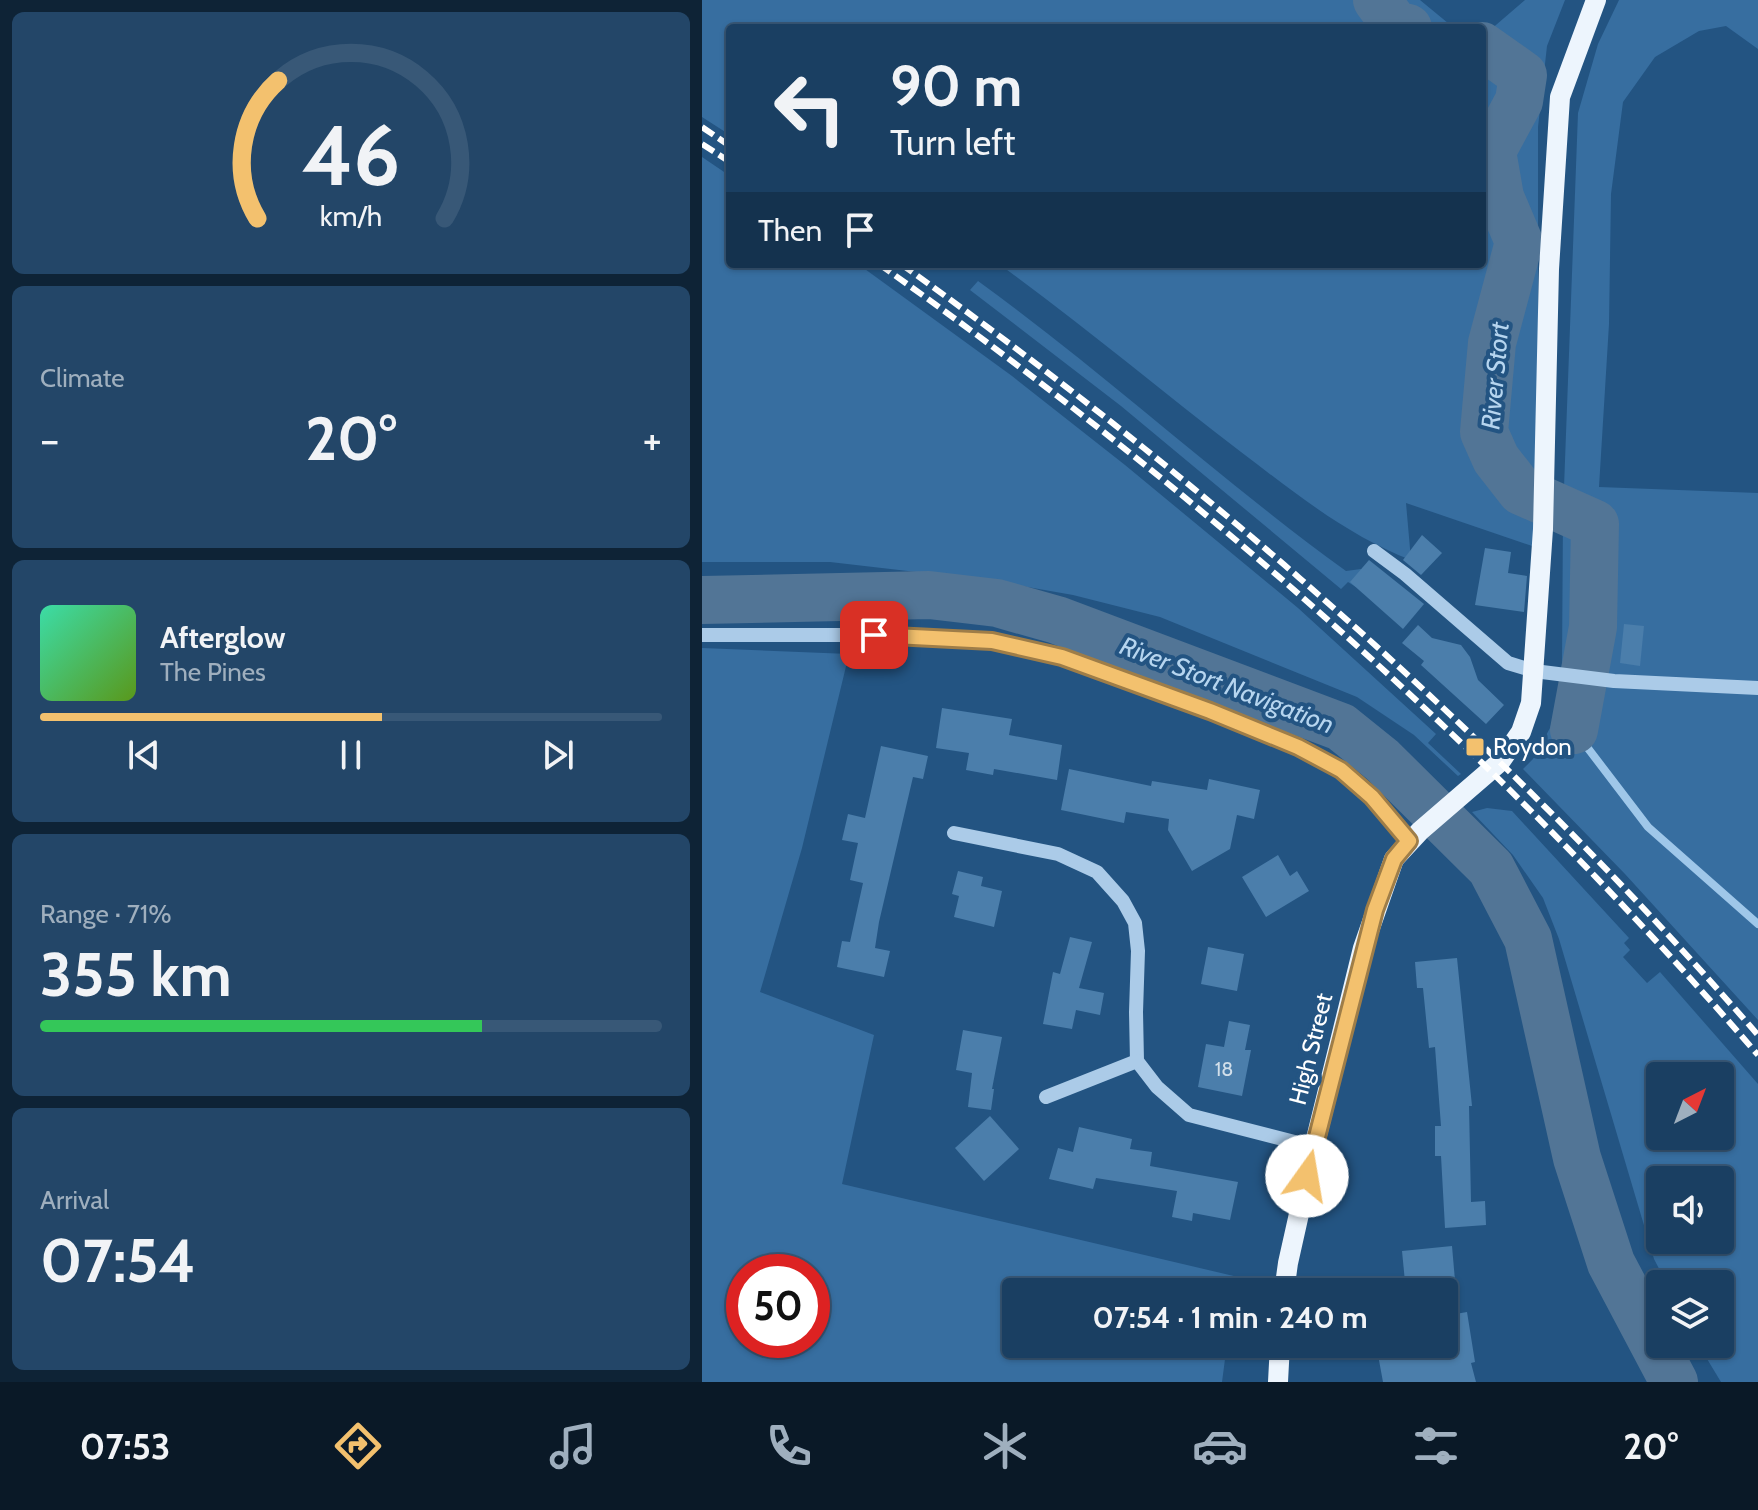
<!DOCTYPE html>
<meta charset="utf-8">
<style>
:root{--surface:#1a3f62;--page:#234668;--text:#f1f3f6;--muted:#9fafbe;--line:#385877;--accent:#f3c16e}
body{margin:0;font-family:Cabin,sans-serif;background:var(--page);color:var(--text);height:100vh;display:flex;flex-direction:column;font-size:30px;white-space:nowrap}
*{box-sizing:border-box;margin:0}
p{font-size:26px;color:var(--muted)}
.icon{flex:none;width:44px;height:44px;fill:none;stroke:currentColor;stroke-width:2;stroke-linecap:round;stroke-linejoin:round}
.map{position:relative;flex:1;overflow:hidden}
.drawer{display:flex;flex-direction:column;gap:12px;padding:12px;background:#0e2336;width:702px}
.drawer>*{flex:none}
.guide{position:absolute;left:24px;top:24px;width:760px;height:244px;border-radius:8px;box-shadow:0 2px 6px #0004,0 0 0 2px var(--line);background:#1a3f62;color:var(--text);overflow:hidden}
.needle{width:52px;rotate:42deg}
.controls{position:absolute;left:944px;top:1062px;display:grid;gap:16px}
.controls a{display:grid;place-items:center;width:88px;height:88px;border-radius:8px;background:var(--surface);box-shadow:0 2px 6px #0004,0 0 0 2px var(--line);font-size:40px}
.speed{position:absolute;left:24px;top:1254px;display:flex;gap:16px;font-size:40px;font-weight:700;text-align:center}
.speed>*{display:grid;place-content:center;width:104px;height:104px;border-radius:50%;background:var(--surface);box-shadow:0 2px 6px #0004,0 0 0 2px var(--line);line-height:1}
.speed .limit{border:12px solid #d22;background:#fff;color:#111}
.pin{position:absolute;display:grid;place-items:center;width:68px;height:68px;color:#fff;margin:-34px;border-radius:16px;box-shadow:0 4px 12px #0006}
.me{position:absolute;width:88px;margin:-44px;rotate:13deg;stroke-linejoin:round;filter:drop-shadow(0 0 6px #0008)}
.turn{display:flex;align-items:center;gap:28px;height:168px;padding:0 32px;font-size:36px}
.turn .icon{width:104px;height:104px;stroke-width:2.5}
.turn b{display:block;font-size:56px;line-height:68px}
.then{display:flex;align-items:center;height:76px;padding:0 32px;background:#0003;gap:16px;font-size:30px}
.big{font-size:60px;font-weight:800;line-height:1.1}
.drawer .widget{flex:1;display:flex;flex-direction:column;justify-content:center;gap:12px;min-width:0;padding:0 28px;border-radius:12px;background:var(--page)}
.drawer .dial{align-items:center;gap:0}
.dial svg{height:208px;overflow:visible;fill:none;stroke:var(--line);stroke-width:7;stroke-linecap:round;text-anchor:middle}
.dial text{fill:var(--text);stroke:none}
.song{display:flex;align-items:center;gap:24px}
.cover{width:96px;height:96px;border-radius:12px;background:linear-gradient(135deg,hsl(160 70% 55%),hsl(90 70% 35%))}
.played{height:8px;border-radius:4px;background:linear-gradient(90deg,var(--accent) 55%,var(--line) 55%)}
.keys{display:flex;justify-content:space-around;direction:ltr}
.heat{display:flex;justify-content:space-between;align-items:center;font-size:44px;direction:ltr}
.charge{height:12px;border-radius:6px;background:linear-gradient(90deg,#34c759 71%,var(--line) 0)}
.trip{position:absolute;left:300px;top:1278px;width:456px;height:80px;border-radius:8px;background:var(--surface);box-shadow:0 2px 6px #0004,0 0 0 2px var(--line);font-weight:800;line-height:80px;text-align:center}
.tab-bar{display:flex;height:128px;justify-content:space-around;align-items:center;background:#0a1927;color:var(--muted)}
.tab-bar .icon{width:56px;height:56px}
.tab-bar .on{color:var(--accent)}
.tab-bar b{font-size:36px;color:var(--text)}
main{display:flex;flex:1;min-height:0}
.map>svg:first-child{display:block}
.green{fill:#376ea0;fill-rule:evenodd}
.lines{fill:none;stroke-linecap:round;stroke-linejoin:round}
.stream{stroke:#9fc7e9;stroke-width:8}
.river{stroke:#527596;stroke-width:48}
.building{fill:#4b7eab}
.minor{stroke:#abcbe8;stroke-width:14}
.major{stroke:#edf5fd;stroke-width:20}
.rail{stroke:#fff;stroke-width:6;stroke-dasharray:14 6;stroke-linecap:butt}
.route-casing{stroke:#9e7d48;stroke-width:20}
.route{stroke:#f3c16e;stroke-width:14}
.poi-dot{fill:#f3c16e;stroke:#235482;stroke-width:3}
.labels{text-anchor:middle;stroke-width:8;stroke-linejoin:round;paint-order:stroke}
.number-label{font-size:20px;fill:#d2dfea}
.poi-label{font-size:24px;fill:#fff;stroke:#235482;text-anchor:start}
.street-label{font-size:24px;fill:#fff;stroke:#235482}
.water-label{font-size:26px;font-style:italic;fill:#b6d5ef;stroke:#235482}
</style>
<main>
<section class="drawer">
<div class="widget dial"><svg viewBox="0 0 100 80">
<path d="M14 69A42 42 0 1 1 86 69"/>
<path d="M14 69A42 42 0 0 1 22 16" stroke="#f3c16e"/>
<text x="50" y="56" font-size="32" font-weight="700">46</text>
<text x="50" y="72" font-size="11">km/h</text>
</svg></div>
<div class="widget"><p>Climate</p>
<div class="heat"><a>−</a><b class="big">20°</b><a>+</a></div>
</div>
<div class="widget">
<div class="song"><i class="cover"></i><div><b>Afterglow</b><p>The Pines</p></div></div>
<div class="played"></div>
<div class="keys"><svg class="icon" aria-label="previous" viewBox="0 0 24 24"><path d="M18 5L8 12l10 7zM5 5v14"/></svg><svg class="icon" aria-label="pause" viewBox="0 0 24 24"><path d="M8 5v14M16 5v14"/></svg><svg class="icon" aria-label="next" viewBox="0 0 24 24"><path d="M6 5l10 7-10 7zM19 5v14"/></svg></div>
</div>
<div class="widget"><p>Range · 71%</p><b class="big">355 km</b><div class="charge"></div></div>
<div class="widget"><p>Arrival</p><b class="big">07:54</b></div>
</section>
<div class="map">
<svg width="1056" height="1382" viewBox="0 0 1056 1382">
<rect width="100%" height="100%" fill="#235482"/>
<g class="green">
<path d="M0 0H718L752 28H28V135L0 117Z"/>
<path d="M823 0H863L845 46 836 127V548L704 503 709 560C646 536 593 493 539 452 458 390 380 324 297 264H780V37Z"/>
<path d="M917 0H1056V49L1024 26 997 31 953 57 921 102 909 194 907 324 897 487 1056 493V1020L923 874 821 769 831 759 848 728 855 707 860 664 861 514 876 113 896 44Z"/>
<path d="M0 157 28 176V264H156L310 376 423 465 596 608 734 734 726 743 759 774 756 776 712 735 655 697 458 617 371 595 292 581 128 562H0Z"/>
<path d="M276 281C403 373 517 479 644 571L659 569 665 574 654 587 646 582 639 589 419 406 268 290Z"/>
<path d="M0 648 147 654 100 848 58 992 172 1035 140 1184 536 1277 533 1292H314V1344H525L520 1382H0ZM42 1272H110V1340H42Z"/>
<path d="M785 808 810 811 927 938 922 943 928 950 921 957 945 983 958 972 1056 1084V1382H1019L996 1344H1018V1284H965L952 1259 857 939 841 898 811 855 770 812ZM958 1076H1018V1136H958ZM958 1180H1018V1240H958Z"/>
</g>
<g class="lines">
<path class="stream" d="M872 730 946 827 1056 924"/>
<g class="river">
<path d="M675 0 694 26 706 28"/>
<path d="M780 46 821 75 817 101 790 151 798 197 817 242 790 343 782 432 794 459 819 491 893 524 891 627 872 730"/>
<path d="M0 600 227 595 295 603 355 620 639 727 680 760 789 868 826 939 875 1158 909 1263 972 1382"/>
</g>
</g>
<g class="building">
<path d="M720 535 740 553 719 575 701 560Z"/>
<path d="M783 548 809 552 806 573 825 576 822 612 773 605Z"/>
<path d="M667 560 722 604 701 629 648 582Z"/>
<path d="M922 624 942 626 938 666 918 663Z"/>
<path d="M716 625 730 638 759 645 768 657 776 680 802 705 784 724 719 665 722 661 700 643Z"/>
<path d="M240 708 310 719 307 735 360 745 355 780 292 769 291 775 264 770 267 753 234 748Z"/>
<path d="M179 746 226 756 221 779 211 777 177 922 173 948 188 951 182 977 135 967 140 941 148 942 161 883 148 880 156 843 140 840 146 814 163 818Z"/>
<path d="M367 769 449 786 450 781 505 790 507 779 558 790 552 819 535 815 528 849 490 871 466 830 467 819 424 812 422 823 359 810Z"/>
<path d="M576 855 588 876 595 871 607 891 564 917 540 877Z"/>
<path d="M256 871 281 877 279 886 300 891 292 927 252 917 257 896 250 894Z"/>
<path d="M368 937 390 942 377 988 402 993 398 1015 374 1010 370 1029 341 1024 351 972 358 974Z"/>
<path d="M506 947 542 954 535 991 499 984Z"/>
<path d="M755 958 770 1106H767L769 1202 783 1201 784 1225 743 1228 739 1156H733V1126H739L733 1047 727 1048 721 988H715L713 962Z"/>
<path d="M527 1021 548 1025 543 1050H549L540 1096 496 1087 504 1044 522 1047Z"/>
<path d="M261 1030 300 1037 290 1089H292L289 1110 266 1107 270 1073 254 1070Z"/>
<path d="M288 1116 317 1149 282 1181 253 1148Z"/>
<path d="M377 1127 430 1139 428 1149 450 1152 448 1166 536 1182 528 1220 491 1213 490 1221 470 1217 475 1191 394 1178 391 1189 347 1179 356 1148 371 1152Z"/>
<path d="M750 1246 754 1292H704L700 1251Z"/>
<path d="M765 1312 773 1362 769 1363 774 1382H681L674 1344H742V1316Z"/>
</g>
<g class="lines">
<g class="minor">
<path d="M672 551 703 574 806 663 832 671 912 681 1056 688"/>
<path d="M0 635H201L290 641 360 657 596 747 639 770 670 797 707 841"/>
<path d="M252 833 356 854 395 872 421 901 433 923 436 951 434 1012 435 1061 455 1087 487 1115 612 1147"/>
<path d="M344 1097 435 1061"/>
</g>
<g class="major">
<path d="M582 1292 586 1263 612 1147 661 948 692 859 718 831 798 762 819 732 829 703 841 529 847 269 858 97 894 0"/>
<path d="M576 1382 578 1344"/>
</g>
<g class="rail">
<path d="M0 127 28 146"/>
<path d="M0 144 28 162"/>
<path d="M177 264C499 492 798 756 1056 1055"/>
<path d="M199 264C512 488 803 744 1056 1035"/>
</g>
</g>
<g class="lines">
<defs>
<path id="route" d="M172 635 290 641 360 657 508 711 596 747 639 770 670 797 707 841 692 859 673 910 605 1176"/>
</defs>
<use href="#route" class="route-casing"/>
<use href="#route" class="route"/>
</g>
<rect class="poi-dot" x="763" y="737" width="20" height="20" rx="4"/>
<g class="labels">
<g class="number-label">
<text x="522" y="1076">18</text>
</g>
<g class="poi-label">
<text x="791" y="755">Roydon</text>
</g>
<g class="street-label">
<text transform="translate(609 1049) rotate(-76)" y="8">High Street</text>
</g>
<g class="water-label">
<text transform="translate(793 376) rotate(-85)" y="9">River Stort</text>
<text transform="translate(525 685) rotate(21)" y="9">River Stort Navigation</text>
</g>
</g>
</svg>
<div class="controls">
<a><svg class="needle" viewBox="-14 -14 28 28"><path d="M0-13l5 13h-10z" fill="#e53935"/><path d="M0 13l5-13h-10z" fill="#9fafbe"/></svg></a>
<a><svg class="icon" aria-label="sound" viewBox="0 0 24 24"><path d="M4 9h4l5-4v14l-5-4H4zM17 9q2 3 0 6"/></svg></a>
<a><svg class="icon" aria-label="layers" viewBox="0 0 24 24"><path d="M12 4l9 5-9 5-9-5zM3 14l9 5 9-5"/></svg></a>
</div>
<div class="speed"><div class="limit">50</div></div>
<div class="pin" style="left:172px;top:635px;background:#d93025"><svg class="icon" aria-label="arrive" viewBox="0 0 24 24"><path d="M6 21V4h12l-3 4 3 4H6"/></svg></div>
<svg class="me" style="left:605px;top:1176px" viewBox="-20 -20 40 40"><circle r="19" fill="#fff"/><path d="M0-13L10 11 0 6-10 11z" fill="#f3c16e"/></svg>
<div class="trip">07:54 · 1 min · 240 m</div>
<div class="guide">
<div class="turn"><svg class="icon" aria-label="left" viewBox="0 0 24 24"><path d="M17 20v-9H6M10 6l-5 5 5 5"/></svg><div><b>90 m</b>Turn left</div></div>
<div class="then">Then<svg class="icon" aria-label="arrive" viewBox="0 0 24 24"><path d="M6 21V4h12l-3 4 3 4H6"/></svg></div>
</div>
</div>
</main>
<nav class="tab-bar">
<b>07:53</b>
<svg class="icon on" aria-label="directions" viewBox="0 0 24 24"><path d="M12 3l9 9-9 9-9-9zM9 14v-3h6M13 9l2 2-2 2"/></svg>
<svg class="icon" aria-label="music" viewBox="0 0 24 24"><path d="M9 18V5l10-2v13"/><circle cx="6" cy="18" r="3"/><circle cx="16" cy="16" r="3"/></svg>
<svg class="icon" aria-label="phone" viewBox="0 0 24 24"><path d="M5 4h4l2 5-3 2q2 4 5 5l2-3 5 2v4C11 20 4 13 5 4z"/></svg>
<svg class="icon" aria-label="climate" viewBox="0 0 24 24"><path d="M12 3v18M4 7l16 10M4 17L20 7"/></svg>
<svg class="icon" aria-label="car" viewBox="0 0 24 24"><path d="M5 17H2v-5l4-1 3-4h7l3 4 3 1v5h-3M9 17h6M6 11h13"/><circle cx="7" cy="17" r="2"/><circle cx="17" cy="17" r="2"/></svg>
<svg class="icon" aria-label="filters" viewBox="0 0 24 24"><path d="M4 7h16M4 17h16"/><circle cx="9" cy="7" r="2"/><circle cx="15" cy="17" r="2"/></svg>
<b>20°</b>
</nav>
